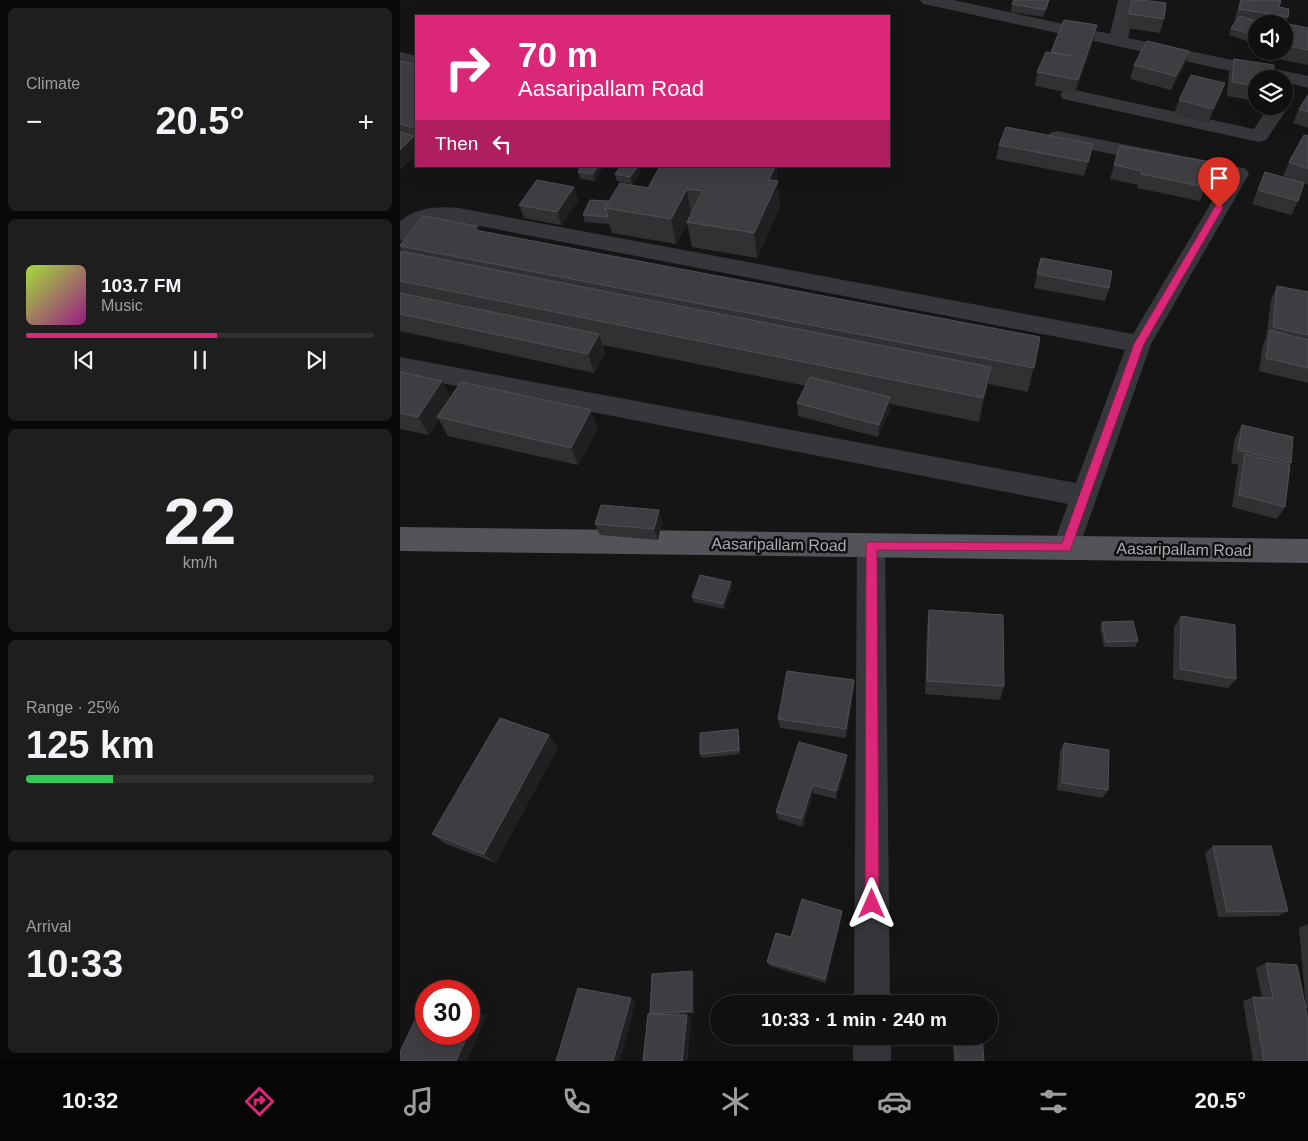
<!DOCTYPE html>
<meta charset="utf-8">
<style>
:root{--surface:#101010;--page:#1e1e1e;--text:#f1f3f6;--muted:#9c9d9f;--line:#303030;--accent:#db2777}
body{margin:0;font-family:Arial,sans-serif;background:var(--page);color:var(--text);height:100vh;display:flex;flex-direction:column;font-size:19px;white-space:nowrap}
*{box-sizing:border-box;margin:0}
p{font-size:16px;color:var(--muted)}
.icon{flex:none;width:28px;height:28px;fill:none;stroke:currentColor;stroke-width:2;stroke-linecap:round;stroke-linejoin:round}
.map{position:relative;flex:1;overflow:hidden}
.drawer{display:flex;flex-direction:column;gap:8px;padding:8px;background:#090909;width:400px}
.drawer>*{flex:none}
.hud{position:absolute;left:15px;top:15px;width:475px;height:152px;border-radius:0px;box-shadow:0 5px 20px #0002,0 0 0 1px var(--line);background:#db2777;color:#fff;overflow:hidden}
.controls{position:absolute;left:848px;top:15px;display:grid;gap:10px}
.controls a{display:grid;place-items:center;width:45px;height:45px;border-radius:50%;background:var(--surface);box-shadow:0 5px 20px #0002,0 0 0 1px var(--line);font-size:25px}
.speed{position:absolute;left:15px;top:980px;display:flex;gap:10px;font-size:25px;font-weight:700;text-align:center}
.speed>*{display:grid;place-content:center;width:65px;height:65px;border-radius:50%;background:var(--surface);box-shadow:0 5px 20px #0002,0 0 0 1px var(--line);line-height:1}
.speed .limit{border:8px solid #d22;background:#fff;color:#111}
.pin{position:absolute;display:grid;place-items:center;width:42px;height:42px;color:#fff;margin:-51px -21px;border-radius:50% 50% 50% 0;rotate:-45deg;box-shadow:0 0 5px #0007}
.pin .icon{rotate:45deg}
.me{position:absolute;width:55px;margin:-28px;rotate:0deg;stroke-linejoin:round;filter:drop-shadow(0 0 4px #0008)}
.turn{display:flex;align-items:center;gap:18px;height:105px;padding:0 20px;font-size:22px}
.turn .icon{width:65px;height:65px;stroke-width:2.5}
.turn b{display:block;font-size:35px;line-height:42px}
.then{display:flex;align-items:center;height:48px;padding:0 20px;background:#0003;gap:10px;font-size:19px}
.big{font-size:38px;font-weight:600;line-height:1.1}
.drawer .widget{flex:1;display:flex;flex-direction:column;justify-content:center;gap:8px;min-width:0;padding:0 18px;border-radius:8px;background:var(--page)}
.drawer .dial{align-items:center;gap:0}
.dial b{font-size:65px;line-height:1}
.song{display:flex;align-items:center;gap:15px}
.cover{width:60px;height:60px;border-radius:8px;background:linear-gradient(135deg,hsl(80 70% 55%),hsl(310 70% 35%))}
.played{height:5px;border-radius:2px;background:linear-gradient(90deg,var(--accent) 55%,var(--line) 55%)}
.keys{display:flex;justify-content:space-around;direction:ltr}
.heat{display:flex;justify-content:space-between;align-items:center;font-size:28px;direction:ltr}
.charge{height:8px;border-radius:4px;background:linear-gradient(90deg,#34c759 25%,var(--line) 0)}
.trip{position:absolute;left:310px;top:995px;width:288px;height:50px;border-radius:25px;background:var(--surface);box-shadow:0 5px 20px #0002,0 0 0 1px var(--line);font-weight:600;line-height:50px;text-align:center}
.tabs{display:flex;height:80px;justify-content:space-around;align-items:center;background:#060606;color:var(--muted)}
.tabs .icon{width:35px;height:35px}
.tabs .active{color:var(--accent)}
.tabs b{font-size:22px;color:var(--text)}
main{display:flex;flex:1;min-height:0}
.map>svg:first-child{display:block}
.lines{fill:none;stroke-linecap:round;stroke-linejoin:round}
.minor{fill:#36373b;fill-rule:evenodd}
.major{fill:#53545a;fill-rule:evenodd}
.wall{fill:#313134}
.shaded-wall{fill:#202022}
.building{fill:#3e3e42;stroke:#4e5054}
.route{fill:#db2777;stroke:#8e194d}
.labels{text-anchor:middle;stroke-width:5;stroke-linejoin:round;paint-order:stroke}
.street-label{font-size:16px;fill:#a8acb5;stroke:#101011}
</style>
<main>
<section class="drawer">
<div class="widget"><p>Climate</p>
<div class="heat"><a>−</a><b class="big">20.5°</b><a>+</a></div>
</div>
<div class="widget">
<div class="song"><i class="cover"></i><div><b>103.7 FM</b><p>Music</p></div></div>
<div class="played"></div>
<div class="keys"><svg class="icon" aria-label="previous" viewBox="0 0 24 24"><path d="M18 5L8 12l10 7zM5 5v14"/></svg><svg class="icon" aria-label="pause" viewBox="0 0 24 24"><path d="M8 5v14M16 5v14"/></svg><svg class="icon" aria-label="next" viewBox="0 0 24 24"><path d="M6 5l10 7-10 7zM19 5v14"/></svg></div>
</div>
<div class="widget dial"><b>22</b><p>km/h</p></div>
<div class="widget"><p>Range · 25%</p><b class="big">125 km</b><div class="charge"></div></div>
<div class="widget"><p>Arrival</p><b class="big">10:33</b></div>
</section>
<div class="map">
<svg width="908" height="1061" viewBox="0 0 908 1061">
<rect width="100%" height="100%" fill="#151516"/>
<g class="lines">
<g class="minor">
<path d="M520 0H553L710 34 718 0H736L728 38 908 76V88L884 82V79H867L529 5 523 4Z"/>
<path d="M0 52 16 56V66L0 64Z"/>
<path d="M670 89 854 129 869 106H884V101L889 106 866 140 859 142 663 99 660 95 663 91Z"/>
<path d="M657 131 839 167 846 169 849 174 751 344 676 556 666 560 656 556 652 548 668 504 0 375V357L676 483 725 350 59 222C43 220 29 219 16 230 10 235 8 239 0 241V221C17 207 38 206 59 208L733 334 826 178 650 141 647 137 650 133Z"/>
<path d="M471 534 481 538 485 546 490 1004H454L457 546 461 538Z"/>
<rect x="453" y="1036" width="38" height="25"/>
</g>
<path class="major" d="M0 527 908 539V563L0 551Z"/>
</g>
<g class="wall">
<path d="M732 0 764 19 760 33 726 28Z"/>
<path d="M840 0H881L879 7 888 17 884 27V24H856V44L829 35 831 28 836 23 834 22Z"/>
<path d="M612 4 648 7 643 17 611 12Z"/>
<path d="M664 20 697 25 694 39 675 94 635 86 637 72 651 53Z"/>
<path d="M888 24 908 28V65L878 59 880 51H884V35Z"/>
<path d="M834 59 856 79V101L827 96 829 73Z"/>
<path d="M0 61 16 65V154L1 169H0Z"/>
<path d="M734 65H785L771 90 730 79Z"/>
<path d="M825 83 820 97 808 123 774 114 779 100Z"/>
<path d="M908 95V128L893 123 899 109Z"/>
<path d="M908 136V185L904 183 898 201 891 215 852 204 865 172 900 182 883 176 889 162Z"/>
<path d="M599 145 690 158 684 176 596 159Z"/>
<path d="M720 146 805 187 800 201 737 188 738 185 710 179Z"/>
<path d="M181 166H203L195 181 180 179 178 172Z"/>
<path d="M260 166H376L380 207 357 258 292 247 287 223 276 244 212 233 209 224 185 222 183 215 248 188Z"/>
<path d="M241 172 232 184 217 181 215 174Z"/>
<path d="M174 187 178 201 161 225 124 218 119 205Z"/>
<path d="M80 231 640 337 628 392 588 384 579 422 490 404V410L478 437 398 416 397 403 406 386 203 345 205 354 194 373 0 331V251H2L0 248V245Z"/>
<path d="M641 258 709 288 705 301 634 288Z"/>
<path d="M877 286 908 292V383L859 371 863 344 866 338 871 300Z"/>
<path d="M0 372 50 397 198 428 178 465 48 436 39 420 29 435 0 429Z"/>
<path d="M842 425 891 463 890 465 885 507 877 519 832 507 838 467 839 465 831 463 835 438Z"/>
<path d="M262 521 258 540 200 535 195 524Z"/>
<path d="M332 587 324 609 294 602 292 597Z"/>
<path d="M529 610 604 686 600 700 525 694 527 626Z"/>
<path d="M781 616 836 679 828 688 773 679 774 627Z"/>
<path d="M702 622 738 641 735 647H704L700 627Z"/>
<path d="M454 689 446 738 380 728 378 719Z"/>
<path d="M339 734 340 754 302 758 300 754Z"/>
<path d="M399 742 447 763 436 799 413 793 403 827 378 819 376 812Z"/>
<path d="M664 743 708 790 702 798 657 790 660 751Z"/>
<path d="M158 747 96 863 46 844 32 834Z"/>
<path d="M813 846 888 911 878 916 818 917 805 853Z"/>
<path d="M442 911V916L426 983 370 966 367 962 391 937Z"/>
<path d="M908 924V1008H906L899 928Z"/>
<path d="M866 963 908 1061H853L843 1001 853 997 862 998 856 968Z"/>
<path d="M294 973V1013L262 1015 291 1018 287 1061H243L251 1014H250Z"/>
<path d="M552 1036H582L584 1061H554Z"/>
</g>
<g class="shaded-wall">
<path d="M649 0 648 7 643 17 645 10Z"/>
<path d="M697 25 694 39 675 94 678 80Z"/>
<path d="M789 51 785 65 771 90 776 76Z"/>
<path d="M825 83 820 97 808 123 813 109Z"/>
<path d="M14 136 16 140V154L1 169 0 166V150Z"/>
<path d="M693 144 690 158 684 176 688 162Z"/>
<path d="M198 166H203L195 181 193 174Z"/>
<path d="M238 166H240L241 172 232 184 230 177Z"/>
<path d="M375 166H376L380 207 357 258 354 233 369 180Z"/>
<path d="M174 187 178 201 161 225 157 212Z"/>
<path d="M287 189 291 214 276 244 271 219Z"/>
<path d="M78 226 88 251 75 230Z"/>
<path d="M199 334 205 354 194 373 188 354Z"/>
<path d="M591 367 587 391 579 422 583 398Z"/>
<path d="M42 381 52 400 37 417 39 420 29 435 18 417Z"/>
<path d="M490 397V410L478 437 479 425Z"/>
<path d="M191 410 198 428 178 465 171 448Z"/>
<path d="M259 510 262 521 258 540 254 529Z"/>
<path d="M331 582 332 587 324 609 323 604Z"/>
<path d="M454 680V689L446 738V729Z"/>
<path d="M338 729 339 734 340 754 339 750Z"/>
<path d="M149 735 158 747 96 863 84 854Z"/>
<path d="M447 755V763L436 799V791Z"/>
<path d="M413 785V793L403 827 402 819Z"/>
<path d="M442 911V916L426 983 425 979Z"/>
<path d="M292 971 294 973V1013L292 1011Z"/>
<path d="M231 998 236 1001 220 1061H213Z"/>
<path d="M69 1009 87 1015 67 1061H56L68 1034H69Z"/>
<path d="M287 1015 291 1018 287 1061H282Z"/>
</g>
<g class="building">
<path d="M614 0H649L645 10 612 4Z"/>
<path d="M732 0H743L766 3 764 19 729 14Z"/>
<path d="M841 0H881L879 7 889 9 888 17 839 9Z"/>
<path d="M840 16 865 24H856V36L831 28Z"/>
<path d="M664 20 697 25 678 80 637 72 646 52 671 56 651 52Z"/>
<path d="M888 24 908 28V50L884 45Z"/>
<path d="M747 41 789 51 776 76 734 65Z"/>
<path d="M834 59 874 65 873 79H856V86L832 82Z"/>
<path d="M0 61 16 65V128L0 124Z"/>
<path d="M791 75 825 83 813 109 779 100Z"/>
<path d="M908 95V112L899 109Z"/>
<path d="M606 127 693 144 688 162 599 145Z"/>
<path d="M0 132 14 136 0 150Z"/>
<path d="M904 135 908 136V169L889 162Z"/>
<path d="M720 146 810 162 805 187 741 174 742 171 714 165Z"/>
<path d="M181 166H198L193 174 178 172Z"/>
<path d="M221 166H238L230 177 215 174Z"/>
<path d="M260 166H375L369 180 378 181 354 233 287 222 303 191 287 189 271 219 205 208 220 183 248 188Z"/>
<path d="M865 172 904 183 898 201 858 190Z"/>
<path d="M137 180 174 187 157 212 119 205Z"/>
<path d="M190 200 209 201 205 208 208 217 183 215Z"/>
<path d="M23 216 78 226 75 230 640 337 634 368 0 246V245Z"/>
<path d="M0 251 591 367 583 398 0 281Z"/>
<path d="M641 258 712 271 709 288 637 274Z"/>
<path d="M877 286 908 292V335L873 327Z"/>
<path d="M0 293 199 334 188 354 0 314Z"/>
<path d="M870 330 908 340V368L866 358Z"/>
<path d="M0 372 42 381 18 417 0 413Z"/>
<path d="M410 377 490 397 479 425 397 403Z"/>
<path d="M61 382 191 410 171 448 37 417Z"/>
<path d="M842 425 893 437 891 463 838 450Z"/>
<path d="M845 454 890 465 885 507 839 495Z"/>
<path d="M201 505 259 510 254 529 195 524Z"/>
<path d="M300 575 331 582 323 604 292 597Z"/>
<path d="M529 610 603 615 604 686 527 681Z"/>
<path d="M781 616 835 625 836 679 780 669Z"/>
<path d="M733 621 738 641 706 642 702 622Z"/>
<path d="M387 671 454 680 446 729 378 719Z"/>
<path d="M100 718 149 735 84 854 32 834Z"/>
<path d="M338 729 339 750 300 754V733Z"/>
<path d="M399 742 447 755 436 791 413 785 402 819 376 812Z"/>
<path d="M664 743 709 750 708 790 662 783Z"/>
<path d="M813 846H871L888 911 827 912Z"/>
<path d="M402 899 442 911 425 979 367 962 376 933 391 937Z"/>
<path d="M866 963 897 965 908 1019V1061H864L853 997 873 998Z"/>
<path d="M292 971V1011L250 1014 252 974Z"/>
<path d="M178 988 231 998 213 1061H156Z"/>
<path d="M26 997V1034H68L56 1061H0V1052Z"/>
<path d="M69 1009 77 1012 69 1032Z"/>
<path d="M248 1014 287 1015 282 1061H243Z"/>
<path d="M554 1036H582L584 1061H556Z"/>
</g>
<path class="route" d="M816 205H822L823 208 744 344 670 551 477 550 479 904 477 909 472 911 467 909 465 904 466 546 467 542 662 543 734 344Z"/>
<g class="labels">
<g class="street-label">
<text transform="translate(379 544) rotate(1)" y="6">Aasaripallam Road</text>
<text transform="translate(784 549) rotate(1)" y="6">Aasaripallam Road</text>
</g>
</g>
</svg>
<div class="controls">
<a><svg class="icon" aria-label="sound" viewBox="0 0 24 24"><path d="M4 9h4l5-4v14l-5-4H4zM17 9q2 3 0 6"/></svg></a>
<a><svg class="icon" aria-label="layers" viewBox="0 0 24 24"><path d="M12 4l9 5-9 5-9-5zM3 14l9 5 9-5"/></svg></a>
</div>
<div class="speed"><div class="limit">30</div></div>
<div class="pin" style="left:819px;top:208px;background:#d93025"><svg class="icon" aria-label="arrive" viewBox="0 0 24 24"><path d="M6 21V4h12l-3 4 3 4H6"/></svg></div>
<svg class="me" style="left:472px;top:904px" viewBox="-20 -20 40 40"><path d="M0-17L14 15 0 8-14 15z" fill="#db2777" stroke="#fff" stroke-width="4"/></svg>
<div class="trip">10:33 · 1 min · 240 m</div>
<div class="hud">
<div class="turn"><svg class="icon" aria-label="right" viewBox="0 0 24 24"><path d="M7 20v-9h11M14 6l5 5-5 5"/></svg><div><b>70 m</b>Aasaripallam Road</div></div>
<div class="then">Then<svg class="icon" aria-label="left" viewBox="0 0 24 24"><path d="M17 20v-9H6M10 6l-5 5 5 5"/></svg></div>
</div>
</div>
</main>
<nav class="tabs">
<b>10:32</b>
<svg class="icon active" aria-label="directions" viewBox="0 0 24 24"><path d="M12 3l9 9-9 9-9-9zM9 14v-3h6M13 9l2 2-2 2"/></svg>
<svg class="icon" aria-label="music" viewBox="0 0 24 24"><path d="M9 18V5l10-2v13"/><circle cx="6" cy="18" r="3"/><circle cx="16" cy="16" r="3"/></svg>
<svg class="icon" aria-label="phone" viewBox="0 0 24 24"><path d="M5 4h4l2 5-3 2q2 4 5 5l2-3 5 2v4C11 20 4 13 5 4z"/></svg>
<svg class="icon" aria-label="climate" viewBox="0 0 24 24"><path d="M12 3v18M4 7l16 10M4 17L20 7"/></svg>
<svg class="icon" aria-label="car" viewBox="0 0 24 24"><path d="M5 17H2v-5l4-1 3-4h7l3 4 3 1v5h-3M9 17h6M6 11h13"/><circle cx="7" cy="17" r="2"/><circle cx="17" cy="17" r="2"/></svg>
<svg class="icon" aria-label="filters" viewBox="0 0 24 24"><path d="M4 7h16M4 17h16"/><circle cx="9" cy="7" r="2"/><circle cx="15" cy="17" r="2"/></svg>
<b>20.5°</b>
</nav>
